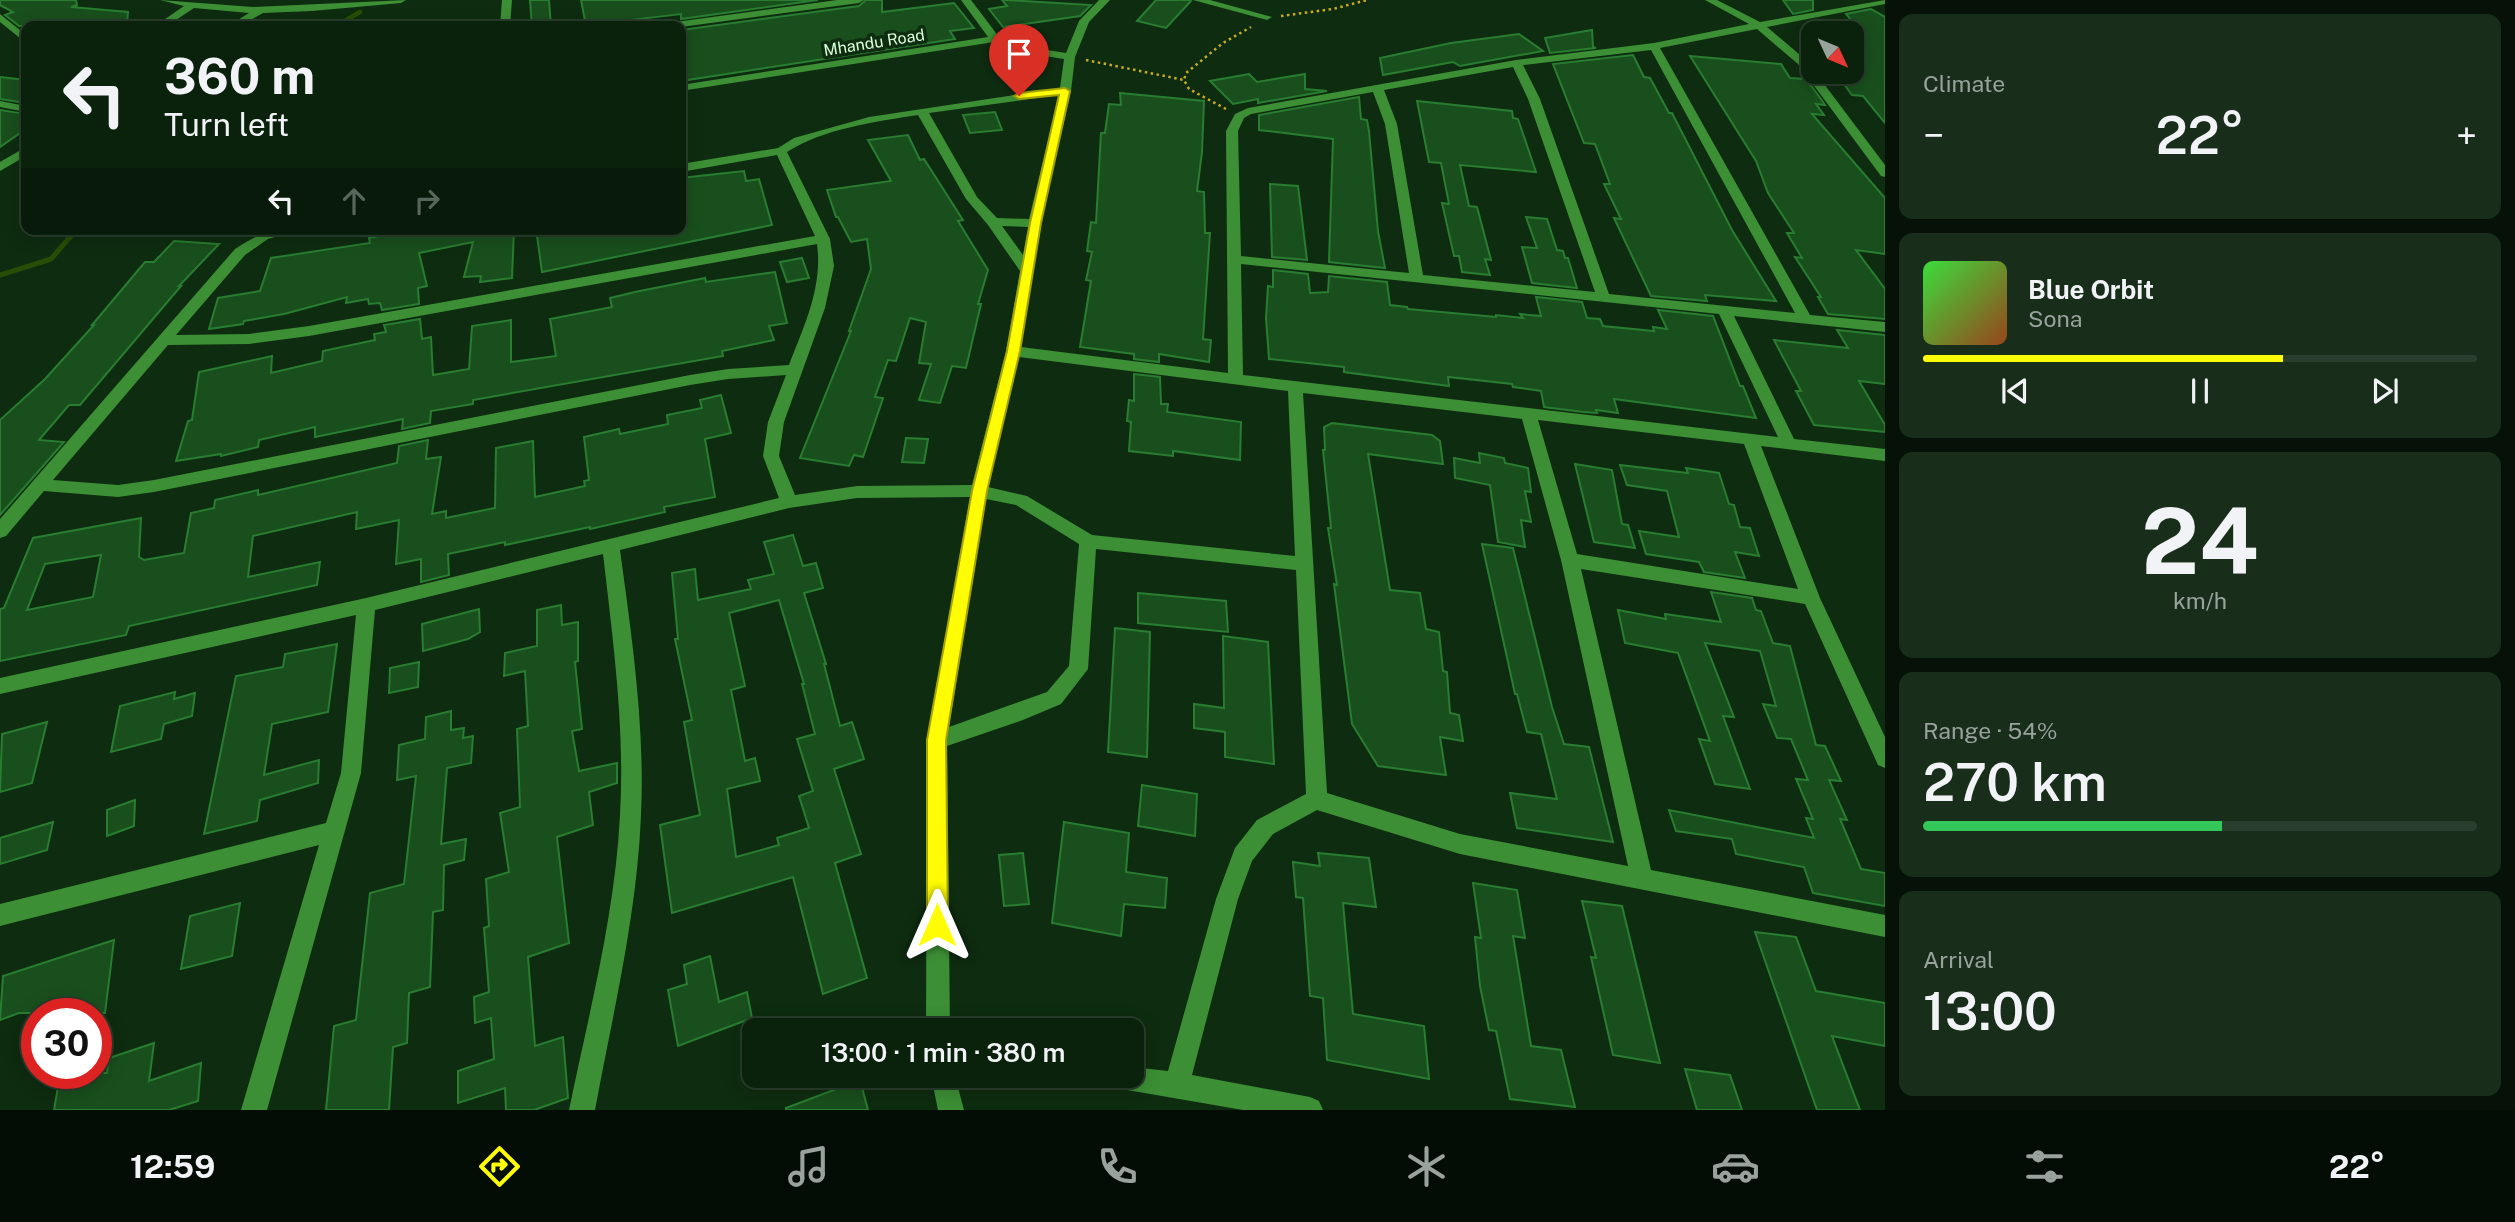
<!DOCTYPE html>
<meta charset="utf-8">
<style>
:root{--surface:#0a210c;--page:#182e1a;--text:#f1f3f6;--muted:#99a39d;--line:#2a3e2d;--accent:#fffc05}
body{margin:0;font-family:"Public Sans",sans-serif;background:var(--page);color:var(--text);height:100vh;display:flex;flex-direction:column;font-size:26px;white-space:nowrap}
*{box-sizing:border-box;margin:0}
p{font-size:23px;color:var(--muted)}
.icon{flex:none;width:38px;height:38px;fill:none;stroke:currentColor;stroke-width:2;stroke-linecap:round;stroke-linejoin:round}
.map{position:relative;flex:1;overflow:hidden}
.panel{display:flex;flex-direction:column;gap:14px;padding:14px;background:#061207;width:630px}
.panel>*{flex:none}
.top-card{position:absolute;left:21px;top:21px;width:665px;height:214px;border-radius:14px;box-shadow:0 4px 18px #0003,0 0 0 2px var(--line);background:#0a210c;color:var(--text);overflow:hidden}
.needle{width:46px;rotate:134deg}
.tools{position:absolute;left:1801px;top:21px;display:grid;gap:14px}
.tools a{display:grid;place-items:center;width:63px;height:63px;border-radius:14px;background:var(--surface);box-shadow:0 4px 18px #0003,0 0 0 2px var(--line);font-size:35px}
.speed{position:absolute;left:21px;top:998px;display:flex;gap:14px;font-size:35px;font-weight:700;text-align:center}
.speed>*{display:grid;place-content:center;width:91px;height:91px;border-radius:50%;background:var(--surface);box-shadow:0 4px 18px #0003,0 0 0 2px var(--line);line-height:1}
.speed .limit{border:10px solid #d22;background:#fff;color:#111}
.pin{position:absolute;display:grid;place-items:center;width:60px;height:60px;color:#fff;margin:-72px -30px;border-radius:50% 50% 50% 0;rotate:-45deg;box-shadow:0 0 7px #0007}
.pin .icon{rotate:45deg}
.me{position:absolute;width:77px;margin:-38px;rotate:0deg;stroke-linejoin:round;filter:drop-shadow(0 0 5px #0008)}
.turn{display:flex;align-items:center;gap:24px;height:147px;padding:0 28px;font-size:32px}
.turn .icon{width:91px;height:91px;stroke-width:2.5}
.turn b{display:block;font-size:49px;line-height:60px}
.lanes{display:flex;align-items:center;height:66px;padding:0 28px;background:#0003;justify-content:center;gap:35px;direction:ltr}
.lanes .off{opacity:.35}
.big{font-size:52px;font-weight:600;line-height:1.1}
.panel .tile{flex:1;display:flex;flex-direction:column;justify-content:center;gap:10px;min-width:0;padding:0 24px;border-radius:14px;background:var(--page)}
.panel .dial{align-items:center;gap:0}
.dial b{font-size:91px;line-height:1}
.song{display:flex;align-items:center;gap:21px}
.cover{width:84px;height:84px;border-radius:10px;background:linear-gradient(135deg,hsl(120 70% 55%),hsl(20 70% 35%))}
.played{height:7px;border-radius:4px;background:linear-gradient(90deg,var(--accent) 65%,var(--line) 65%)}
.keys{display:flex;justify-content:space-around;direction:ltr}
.heat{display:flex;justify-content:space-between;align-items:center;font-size:38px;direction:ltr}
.charge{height:10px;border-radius:5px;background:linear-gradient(90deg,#34c759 54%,var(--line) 0)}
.trip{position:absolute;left:742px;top:1018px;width:402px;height:70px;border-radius:14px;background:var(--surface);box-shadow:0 4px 18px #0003,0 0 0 2px var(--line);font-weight:600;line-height:70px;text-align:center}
.tab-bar{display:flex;height:112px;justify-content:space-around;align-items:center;background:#040d05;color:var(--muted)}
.tab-bar .icon{width:49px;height:49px}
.tab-bar .on{color:var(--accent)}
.tab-bar b{font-size:32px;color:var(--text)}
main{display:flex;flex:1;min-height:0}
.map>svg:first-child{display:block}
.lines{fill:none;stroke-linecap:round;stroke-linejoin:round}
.stream-far1{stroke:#284e06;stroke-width:4.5}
.stream{stroke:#284e06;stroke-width:5}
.building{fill:#194f1d;stroke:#287d30;stroke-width:2;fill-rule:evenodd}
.path{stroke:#c8ac24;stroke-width:2.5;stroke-dasharray:2.5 3.5;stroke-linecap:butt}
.minor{fill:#3c8f35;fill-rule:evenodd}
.route{fill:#fffc05;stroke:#a6a403;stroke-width:2}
.labels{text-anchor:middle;stroke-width:7;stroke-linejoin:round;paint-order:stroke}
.far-street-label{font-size:16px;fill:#d9ffd9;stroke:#0e2c10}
</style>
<main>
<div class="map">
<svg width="1885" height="1110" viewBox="0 0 1885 1110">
<rect width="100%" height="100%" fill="#0e2c10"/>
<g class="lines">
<path class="stream-far1" d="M336 26 360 12"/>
<path class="stream" d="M0 275 51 259 77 229"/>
</g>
<g class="building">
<path d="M0 0H76L77 5 71 7 128 12 127 26H19L5 15 13 12 0 5Z"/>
<path d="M530 0H549L551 26H532Z"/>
<path d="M581 0H818L681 19V14L630 20 631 24 613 26H586Z"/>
<path d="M866 0H882V12L954 3 974 28 950 31 955 39 681 81V30L859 6Z"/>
<path d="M1002 0H1007L1091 5 1080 16 1003 27 989 9 1007 6Z"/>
<path d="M1156 0H1190L1191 1 1166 28 1137 21Z"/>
<path d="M1783 0H1813V10L1793 14Z"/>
<path d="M1871 9 1885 17V123L1863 96 1852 95 1835 72H1852V21L1846 14Z"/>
<path d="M1592 30 1593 47 1596 48 1550 53 1545 38Z"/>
<path d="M1519 34 1543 51 1460 66 1453 62 1383 75 1380 58 1451 43Z"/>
<path d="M1633 55 1644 77 1650 78 1669 113H1672L1732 230 1776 301 1705 295 1707 301 1651 296 1614 218 1621 219 1604 184H1610L1595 144 1584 143 1553 64Z"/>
<path d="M1690 56 1781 64 1790 78 1806 79 1821 99 1825 105 1816 104 1824 115 1812 114 1885 198V254L1856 250 1885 289V319L1828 314 1818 297H1821L1795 257 1802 258 1787 233H1794L1768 193 1756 161Z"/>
<path d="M1249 74 1257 82 1305 74V89L1327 91 1258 103V99L1233 104 1210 81Z"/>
<path d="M0 77 26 80V103L0 99Z"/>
<path d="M1120 93 1204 101 1202 152 1197 191 1204 192 1205 233H1210L1203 339 1211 340 1209 362 1159 354V362L1134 359V354L1080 347 1091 281 1086 280 1092 252 1087 251 1091 222 1096 223 1101 133H1105L1109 104 1121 105Z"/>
<path d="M1359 97 1361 119 1367 120 1369 131 1378 231 1385 268 1329 262 1333 139 1259 130V115Z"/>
<path d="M1417 101 1512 111 1513 118 1518 119 1536 172 1460 165 1469 206 1477 207 1491 260 1485 259 1490 275 1462 272 1459 256H1454L1442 203 1449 204 1441 163 1429 162Z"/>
<path d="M0 110 26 114V129L0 147Z"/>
<path d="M995 112 1002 130 970 133 963 115Z"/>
<path d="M908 135 920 160 924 159 963 220 958 221 988 270 978 304H981L966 368 952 366 940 403 919 400 931 364 919 363 926 322 910 318 896 361 888 360 875 397 883 398 863 457 854 455 849 466 800 458 851 331H849L871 269 867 239 851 242 838 217H836L827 190 891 181 868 140Z"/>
<path d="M744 171 746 181 759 179 772 225 542 272 536 229H681V178Z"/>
<path d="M1270 184 1298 186 1307 260 1272 257Z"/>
<path d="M1526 217 1547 219 1557 250 1563 251 1565 258H1568L1577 288 1532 283 1522 247 1537 248Z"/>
<path d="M414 229H514L512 278 480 282 481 276 464 277 473 242 419 253 427 286 418 288 419 304 382 310 380 303 369 304 368 299 346 303 347 297 284 314 244 321 243 324 209 329 218 298 260 291 271 258 370 243 369 238Z"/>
<path d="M174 241 219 244 179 286H181L80 405H69L39 440 64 442 0 515V420L45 379 94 325H92L145 262H154Z"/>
<path d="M802 258 809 278 787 282 780 262Z"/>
<path d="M1273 270 1308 274 1310 293 1328 292 1329 276 1387 282 1390 305 1407 307 1408 309 1496 317V315L1523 318 1520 314 1541 316 1536 297 1582 302 1587 318 1600 319 1603 326 1654 331 1653 327 1667 329 1658 310 1713 316 1740 386H1743L1756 418 1614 399 1618 413 1596 410 1597 413 1583 412 1544 407 1541 391 1513 387 1512 384 1448 377 1449 386 1344 372V367L1269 359 1266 318 1268 286 1273 287Z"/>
<path d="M775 272 787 323 769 326 774 340 722 351 723 356 473 400V404L431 411 430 423 402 429 403 419 315 437V427L259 440 258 447 221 456V454L176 461 188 421 192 420 199 372 272 356 271 373 322 361 323 351 375 340 374 334 386 332 384 325 420 319 422 339 431 337 433 375 469 369 472 326 511 320V362L556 356 550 319 612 307 610 298 635 292 705 278 706 282Z"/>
<path d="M1837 330 1885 335V384L1859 381 1885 425V432L1814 425 1796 391H1801L1774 340 1848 348Z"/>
<path d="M1134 374 1160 377 1161 404H1168L1167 412 1241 422 1240 460 1173 451V456L1129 451 1131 422 1127 421 1129 400 1134 401Z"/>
<path d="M721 395 731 433 705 439 715 497 664 507 665 512 590 529V527L505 545V542L448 554 449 575 421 582V559L396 564 399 520 356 529 357 512 253 536 248 577 320 562 317 585 129 626 126 635 0 661V609L4 608 33 538 141 518 139 557 144 560 184 553 191 513 214 508 215 500 258 490V495L397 463 399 446 428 440 426 459 441 457 432 514 446 511V518L495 508 496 448 533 441 535 497 585 486 584 481 589 480 584 437 619 429 620 434 668 424 667 415 702 408 700 400ZM101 555 93 597 27 610 45 564Z"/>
<path d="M1332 423 1432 435 1440 441 1443 464 1368 454 1390 590 1420 593 1426 629 1439 632 1443 671 1447 672 1450 713 1459 715 1463 741 1440 737 1446 775 1378 766 1352 724 1334 584 1337 585 1328 528H1331L1323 450H1325L1324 427Z"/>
<path d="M906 438 928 439 924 463 902 462Z"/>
<path d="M1479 453 1504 458 1505 463 1528 468 1531 492 1525 491 1531 522 1521 520 1525 547 1498 542 1490 485 1455 478 1454 458 1480 463Z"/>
<path d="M1575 464 1612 470 1622 524 1628 525 1635 548 1594 542Z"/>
<path d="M1620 465 1688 473 1686 468 1719 473 1729 504 1734 505 1740 527 1750 528 1759 556 1735 552 1745 578 1704 572 1699 562 1646 554 1639 531 1679 537 1667 491 1627 485Z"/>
<path d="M793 535 803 566 816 563 823 588 804 593 826 664H824L840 726 852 722 864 759 834 769 861 854 835 863 867 978 823 994 793 877 672 913 660 825 700 815 684 722 692 720 675 639H678L672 573 695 569 698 600 751 589 748 580 774 574 764 542ZM779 600 804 684H802L815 734 797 739 813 791 799 796 809 828 777 838 779 845 736 857 727 789 760 781 755 758 745 761 731 690 745 686 729 613Z"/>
<path d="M1482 544 1513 548 1552 707 1564 744 1589 747 1613 842 1517 828 1510 793 1557 799 1541 734 1527 732 1517 694H1515Z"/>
<path d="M1711 592 1752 598 1756 610 1761 611 1773 643 1790 646 1816 745 1825 746 1841 781 1829 780 1847 820 1840 819 1861 869 1885 873V906L1813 893 1804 867 1736 854 1732 839 1676 831 1669 810 1814 838 1806 818 1813 819 1796 779 1808 780 1791 739 1777 738 1763 704 1776 706 1760 651 1705 643 1734 717 1723 716 1750 789 1715 784 1699 739 1710 741 1678 653 1625 643 1618 610 1666 619 1665 614 1721 622Z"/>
<path d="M1138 593 1226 601 1228 632 1138 623Z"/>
<path d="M561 605 562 625 578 622V661L575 662 582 729 572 731 579 771 617 763V783L589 792 593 825 557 837 569 943 528 957 535 1046 563 1037 568 1098 534 1110H506L505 1088 458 1103V1071L494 1059 491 1018 475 1023 474 997 489 992 484 928 489 926 486 879 509 872 500 813 520 807 517 729 528 726 525 671 504 676 505 653 537 646V610Z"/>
<path d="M479 609 480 632 468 639 423 651 422 624Z"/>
<path d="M1115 628 1150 632 1147 757 1108 752Z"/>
<path d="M1223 636 1268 642 1274 764 1225 757V732L1194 728V704L1224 708Z"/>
<path d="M337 644 328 712 272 724 264 775 319 760 318 783 260 800 257 821 204 834 236 676 283 667 285 654Z"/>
<path d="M419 662 418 687 389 693 390 668Z"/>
<path d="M175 692 174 699 195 693 192 716 164 724 161 739 111 752 120 706Z"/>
<path d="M451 711V730L464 728 463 738 473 736 471 763 447 768 441 844 466 839 464 860 444 865 443 910 433 912 430 987 409 993 407 1043 393 1047 389 1110H326L334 1026 356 1020 370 893 404 884 416 776 397 780 399 745 425 739 426 717Z"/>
<path d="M47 722 32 783 0 792 2 734Z"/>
<path d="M1142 785 1197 794 1195 836 1138 826Z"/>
<path d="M135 800 134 826 107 836V810Z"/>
<path d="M53 822 47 850 0 864V838Z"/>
<path d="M1064 822 1129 833 1126 872 1167 878 1165 908 1124 904 1121 936 1052 923Z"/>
<path d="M1023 853 1029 904 1004 906 999 855Z"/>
<path d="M1318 853 1369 858 1376 907 1343 903 1353 1014 1424 1026 1429 1079 1327 1060 1323 998 1310 996 1303 898 1296 897 1293 862 1320 866Z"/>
<path d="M1473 883 1517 890 1525 938 1513 936 1531 1046 1561 1050 1575 1107 1510 1099 1496 1031 1489 1030 1480 986 1475 937 1481 938Z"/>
<path d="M1582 901 1622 906 1660 1063 1613 1055 1591 957 1596 958Z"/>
<path d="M240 903 232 956 181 969 190 916Z"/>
<path d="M1755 932 1796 937 1816 991 1885 1003V1046L1832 1036 1860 1110H1817Z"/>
<path d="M114 940 105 1013H19L0 1020 3 976Z"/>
<path d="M710 956 719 1002 747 992 752 1018 678 1046 668 990 687 984 684 965Z"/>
<path d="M154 1043 149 1081 201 1063 198 1101 169 1110H54L60 1075 68 1073H107L109 1058Z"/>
<path d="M1685 1069 1730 1075 1742 1110H1697Z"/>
<path d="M860 1080 868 1110H786V1108Z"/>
</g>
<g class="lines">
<g class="path">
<path d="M1281 16 1333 9 1367 0"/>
<path d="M1086 60 1184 80"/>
<path d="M1226 109 1189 89 1184 80 1186 73 1223 43 1251 27"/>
</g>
<g class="minor">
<path d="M160 0 253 7 406 0 401 3 312 11 263 13 240 26H228L249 13 194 8 167 26H155L184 6Z"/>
<path d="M502 0H512L510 26H500Z"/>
<path d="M837 0H864L859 3 681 27 663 26 668 23Z"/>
<path d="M961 0H971L999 37 1016 45 1066 53 1079 21 1099 0H1110L1089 22 1075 57 1071 91 1041 223 1021 347 1228 373 1226 131 1235 114 1248 108 1516 60 1654 43 1749 24 1705 0H1717L1760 22 1885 0V4L1767 27 1806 60 1885 165V177L1881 176 1798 64 1757 29 1660 48 1810 315 1885 322V332L1734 316 1794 439 1885 449V461L1761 446 1820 598 1885 737V768L1878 765 1805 604 1581 569 1651 870 1885 915V937L1460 854 1317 810 1273 834 1252 861 1238 899 1192 1075 1310 1097 1319 1101 1323 1110H1243L1098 1085 1095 1076H1132V1067L1168 1071 1216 899 1235 848 1257 820 1306 794 1296 570 1096 549 1088 669 1061 704 1023 720 947 746 950 1031H926L927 740 970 497 857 498 789 508 620 550C632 638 645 726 641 815 637 915 613 1013 595 1110H569C589 1013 615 915 620 815 625 727 613 641 603 554L375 610 361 773 267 1110H241L319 845 0 926V904L326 823 341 773 356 615 0 694V678L366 598 779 498 763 456 768 422 786 375 728 379 690 385 154 492 118 497 44 491 6 536 0 538V519L235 249C261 232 272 229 303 229L268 239 245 255 176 335 249 334 309 326 815 236 777 155 681 172V164L778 148 794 138 869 117 1060 88 1064 59 1013 51 994 42 681 91V85L988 37ZM1651 50 1795 313 1609 294 1540 99 1523 65ZM1513 67 1528 99 1595 292 1423 275 1397 124 1384 90ZM1373 92 1385 124 1409 273 1241 256 1238 131 1244 118 1251 114ZM1059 95 1029 219 997 218 977 197 929 113ZM918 115 966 199 988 225 1020 271 1006 351 972 485 857 486 795 495 779 456 784 422 825 308 834 266 830 239 787 152C825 128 875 122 918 115ZM1002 226 1028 227 1023 255ZM817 244C823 287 804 326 789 365L728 369 690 375 154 480 118 485 53 480 168 345 249 344 309 336ZM1241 264 1719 314 1778 437 1243 375ZM1019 357 1288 391 1295 556 1092 535 1027 496 988 487ZM1303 393 1522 419 1561 560 1628 866 1460 834 1327 793ZM1538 420 1744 444 1798 589 1577 554ZM986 499 1016 505 1079 544 1069 666 1047 692 949 727Z"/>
<path d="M1193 0H1210L1272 17 1267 20Z"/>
<path d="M0 14 26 35V43L0 22Z"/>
<path d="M0 101 26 106V112L0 107Z"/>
<path d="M26 147V156L0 171V162Z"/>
<path d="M931 1076H955L964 1110H938Z"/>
</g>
</g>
<path class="route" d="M1065 88 1070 91 1041 223 1020 351 987 491 946 740 948 925 945 932 937 935 930 932 927 925V740L972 491 1007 351 1030 223 1059 95 1019 99 1014 96 1019 93Z"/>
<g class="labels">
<g class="far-street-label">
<text transform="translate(874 42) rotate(-9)" y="6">Mhandu Road</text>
</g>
</g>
</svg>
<div class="tools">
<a><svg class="needle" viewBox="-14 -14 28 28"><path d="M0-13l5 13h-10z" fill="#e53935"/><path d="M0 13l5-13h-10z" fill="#99a39d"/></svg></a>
</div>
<div class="speed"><div class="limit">30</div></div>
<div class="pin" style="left:1019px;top:96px;background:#d93025"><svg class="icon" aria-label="arrive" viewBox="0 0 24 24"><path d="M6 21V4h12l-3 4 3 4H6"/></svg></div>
<svg class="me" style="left:937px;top:925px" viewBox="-20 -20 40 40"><path d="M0-17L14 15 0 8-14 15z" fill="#fffc05" stroke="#fff" stroke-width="4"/></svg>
<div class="trip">13:00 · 1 min · 380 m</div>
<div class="top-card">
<div class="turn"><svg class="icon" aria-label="left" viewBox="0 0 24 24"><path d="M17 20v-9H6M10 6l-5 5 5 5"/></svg><div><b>360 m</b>Turn left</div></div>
<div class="lanes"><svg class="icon" aria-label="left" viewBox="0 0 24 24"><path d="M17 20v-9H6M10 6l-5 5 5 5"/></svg><svg class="icon off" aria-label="ahead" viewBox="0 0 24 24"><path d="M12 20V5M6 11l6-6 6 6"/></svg><svg class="icon off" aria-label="right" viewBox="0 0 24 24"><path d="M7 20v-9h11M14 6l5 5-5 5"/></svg></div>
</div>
</div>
<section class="panel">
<div class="tile"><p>Climate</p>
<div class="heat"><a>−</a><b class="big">22°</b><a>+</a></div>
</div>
<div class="tile">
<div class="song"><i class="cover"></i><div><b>Blue Orbit</b><p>Sona</p></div></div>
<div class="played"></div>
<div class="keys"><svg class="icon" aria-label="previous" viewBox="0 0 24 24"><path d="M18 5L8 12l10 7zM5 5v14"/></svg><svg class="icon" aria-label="pause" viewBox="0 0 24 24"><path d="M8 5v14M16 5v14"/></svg><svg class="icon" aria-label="next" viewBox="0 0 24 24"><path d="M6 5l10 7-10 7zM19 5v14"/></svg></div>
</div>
<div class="tile dial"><b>24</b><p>km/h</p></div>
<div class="tile"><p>Range · 54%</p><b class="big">270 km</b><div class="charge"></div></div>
<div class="tile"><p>Arrival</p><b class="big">13:00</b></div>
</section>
</main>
<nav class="tab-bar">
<b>12:59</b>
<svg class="icon on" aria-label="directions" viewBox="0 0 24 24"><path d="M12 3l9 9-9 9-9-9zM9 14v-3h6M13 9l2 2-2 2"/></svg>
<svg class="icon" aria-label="music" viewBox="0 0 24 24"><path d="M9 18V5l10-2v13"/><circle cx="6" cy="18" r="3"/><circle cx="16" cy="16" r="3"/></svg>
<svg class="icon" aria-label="phone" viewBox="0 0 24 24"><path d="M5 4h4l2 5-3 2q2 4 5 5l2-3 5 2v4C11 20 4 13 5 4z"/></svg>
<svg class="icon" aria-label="climate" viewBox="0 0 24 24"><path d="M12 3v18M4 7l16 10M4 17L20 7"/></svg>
<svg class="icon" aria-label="car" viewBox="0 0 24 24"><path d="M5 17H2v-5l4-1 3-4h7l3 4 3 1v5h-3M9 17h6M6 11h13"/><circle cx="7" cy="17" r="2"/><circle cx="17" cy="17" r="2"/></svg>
<svg class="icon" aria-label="filters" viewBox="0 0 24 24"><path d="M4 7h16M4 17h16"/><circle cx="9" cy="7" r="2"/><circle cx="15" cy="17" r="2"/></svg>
<b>22°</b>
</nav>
